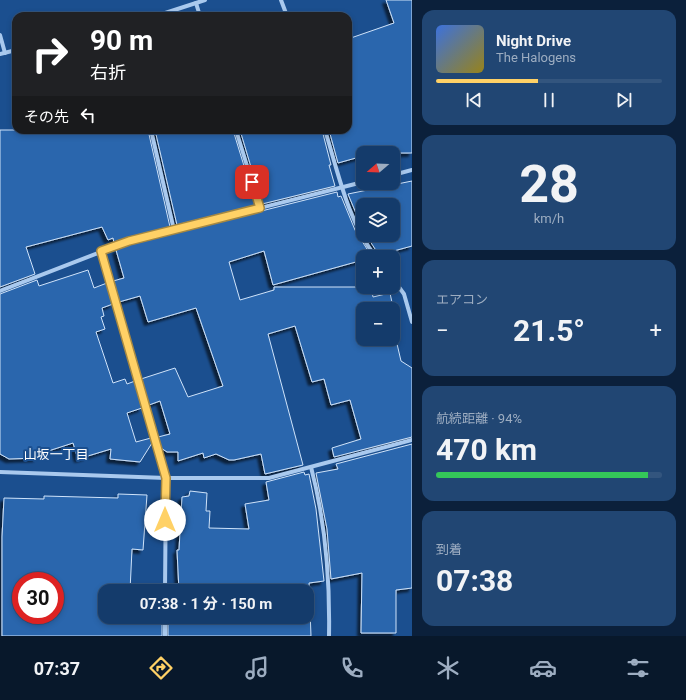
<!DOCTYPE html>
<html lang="ja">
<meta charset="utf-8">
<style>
:root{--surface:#143b6b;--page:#214673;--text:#f1f3f6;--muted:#9dadc1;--line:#33557e;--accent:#ffd166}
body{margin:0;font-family:Roboto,"Noto Sans JP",sans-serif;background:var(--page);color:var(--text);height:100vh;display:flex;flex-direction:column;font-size:15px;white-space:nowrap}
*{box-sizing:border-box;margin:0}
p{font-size:13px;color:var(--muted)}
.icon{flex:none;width:22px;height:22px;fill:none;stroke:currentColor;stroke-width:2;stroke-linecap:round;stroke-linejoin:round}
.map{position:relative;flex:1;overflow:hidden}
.sheet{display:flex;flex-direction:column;gap:10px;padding:10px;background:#0b203b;width:274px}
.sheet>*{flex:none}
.hud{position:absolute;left:12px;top:12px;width:340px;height:122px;border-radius:12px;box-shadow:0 2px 6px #0003,0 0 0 1px var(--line);background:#202124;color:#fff;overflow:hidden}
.needle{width:26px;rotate:251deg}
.buttons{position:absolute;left:356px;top:146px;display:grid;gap:8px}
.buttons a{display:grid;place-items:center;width:44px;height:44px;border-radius:8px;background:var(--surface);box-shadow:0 2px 6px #0003,0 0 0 1px var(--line);font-size:20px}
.speed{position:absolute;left:12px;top:572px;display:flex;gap:8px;font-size:20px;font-weight:700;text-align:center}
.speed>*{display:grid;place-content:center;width:52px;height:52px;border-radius:50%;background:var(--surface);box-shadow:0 2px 6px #0003,0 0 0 1px var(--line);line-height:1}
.speed .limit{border:6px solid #d22;background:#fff;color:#111}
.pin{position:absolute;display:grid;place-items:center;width:34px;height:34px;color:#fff;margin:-17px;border-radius:8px;box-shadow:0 2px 6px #0006}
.me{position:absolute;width:44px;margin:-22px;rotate:0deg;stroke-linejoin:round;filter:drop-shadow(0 0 3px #0008)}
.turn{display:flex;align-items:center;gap:14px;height:84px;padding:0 12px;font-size:18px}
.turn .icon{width:52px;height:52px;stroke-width:2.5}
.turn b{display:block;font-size:28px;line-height:34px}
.then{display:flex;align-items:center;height:38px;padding:0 12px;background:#0003;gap:8px;font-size:15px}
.big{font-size:30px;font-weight:700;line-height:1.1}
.sheet .card{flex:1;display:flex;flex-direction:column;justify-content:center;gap:6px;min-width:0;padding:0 14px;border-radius:12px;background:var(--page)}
.sheet .dial{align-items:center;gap:0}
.dial b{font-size:52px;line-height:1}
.song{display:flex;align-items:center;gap:12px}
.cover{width:48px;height:48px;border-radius:6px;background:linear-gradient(135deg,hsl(220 70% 55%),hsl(50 70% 35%))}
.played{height:4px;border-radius:2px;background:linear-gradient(90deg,var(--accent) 45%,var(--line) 45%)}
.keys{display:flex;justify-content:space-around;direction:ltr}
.heat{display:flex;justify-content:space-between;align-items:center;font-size:22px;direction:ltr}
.charge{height:6px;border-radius:3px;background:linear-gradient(90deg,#34c759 94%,var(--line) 0)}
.trip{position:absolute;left:98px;top:584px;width:216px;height:40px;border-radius:12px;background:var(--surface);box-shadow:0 2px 6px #0003,0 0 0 1px var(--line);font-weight:700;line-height:40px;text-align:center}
.dock{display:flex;height:64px;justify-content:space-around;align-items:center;background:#08182b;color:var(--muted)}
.dock .icon{width:28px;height:28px}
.dock .on{color:var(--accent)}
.dock b{font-size:18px;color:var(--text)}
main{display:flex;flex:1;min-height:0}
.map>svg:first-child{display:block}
.building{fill:#2a66ad;stroke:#cfe3fa;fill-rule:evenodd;filter:url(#shadow)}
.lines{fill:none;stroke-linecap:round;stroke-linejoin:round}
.street{stroke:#a9c9ee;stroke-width:4}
.route-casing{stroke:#a68842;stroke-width:10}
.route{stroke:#ffd166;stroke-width:7}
.labels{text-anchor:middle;stroke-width:4;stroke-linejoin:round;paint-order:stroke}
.neighbourhood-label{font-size:13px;fill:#fff;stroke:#1b4f8f}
</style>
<main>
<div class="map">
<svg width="412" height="636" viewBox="0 0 412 636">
<defs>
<filter id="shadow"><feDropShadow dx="-3.5" dy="3.5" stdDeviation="1" flood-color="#0009"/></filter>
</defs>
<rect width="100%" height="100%" fill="#1b4f8f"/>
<g class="building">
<path d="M386 0H412V153H363V156L338 163 329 130H348V39L394 23Z"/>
<path d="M0 130H148L170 227 114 243 113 238 108 240 102 227 26 247 35 274 0 287Z"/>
<path d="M155 130H233L256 205 177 225Z"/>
<path d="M240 130H322L331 165H329L335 186 262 204Z"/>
<path d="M412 181V246L379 255 366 235H393V205H363V230L348 194Z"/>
<path d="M337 192 338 197 341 196 355 230 372 257H363V260L273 285 264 251 229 262 240 300 274 290V287H371L373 297 390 293 395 317 393 318 396 331H394L401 361 412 368V437L334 457 332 448 361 439 350 400 331 405 324 379 312 382 295 326 268 334 303 465 265 474 261 454 234 460H229L216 454 204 458 203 453 178 461V452H167L161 448 158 437 170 434 160 401 149 405 141 379 175 368 188 397 223 386 196 308 148 322 140 296 119 302 113 281 124 278 116 250 130 244ZM363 309H393V339H363Z"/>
<path d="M88 270 94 288 107 283 113 304 102 308 104 316 101 317 105 329 96 332 113 383 125 379 127 384 135 381 142 408 127 413 136 442 151 438 152 443 140 462 110 459 111 449 78 459 73 443 36 455 37 458 9 459 0 454V294L37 280 39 286Z"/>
<path d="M412 444V588L396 590V633H361L362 573 331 579 327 529 316 473 338 469 336 464Z"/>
<path d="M304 472 305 475 309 474 316 509 324 581 309 583 311 636H168V617H307V591H179L177 550H179L182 497 189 496 190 491 207 493 206 511H210L209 528 249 529 245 504 269 500 266 482Z"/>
<path d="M118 494 147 495 143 550 132 549 130 591H105V617H162V636H2V537L4 498 44 499V496L118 498ZM21 581H55V618H21Z"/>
</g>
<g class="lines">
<g class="street">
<path d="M281 0 287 16"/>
<path d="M196 3 200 16"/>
<path d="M156 16 205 0"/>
<path d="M0 35 5 53"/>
<path d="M0 54 16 50"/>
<path d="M151 130 174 230"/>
<path d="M236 130 260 208"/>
<path d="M325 130C338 172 348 222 376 257"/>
<path d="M393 175 412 170"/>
<path d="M101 251 166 478 165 591"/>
<path d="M393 279 404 294 412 322"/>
<path d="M0 291 129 241 363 182"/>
<path d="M311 467C325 520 330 581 329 636"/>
<path d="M0 472 166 478H269L412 440"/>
<path d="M165 636V617"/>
</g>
</g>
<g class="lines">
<defs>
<path id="route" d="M165 520 166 478 101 251 129 241 260 208 252 182"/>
</defs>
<use href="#route" class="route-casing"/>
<use href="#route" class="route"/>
</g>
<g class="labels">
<g class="neighbourhood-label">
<text x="56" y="459">山坂一丁目</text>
</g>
</g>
</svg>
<div class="buttons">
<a><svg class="needle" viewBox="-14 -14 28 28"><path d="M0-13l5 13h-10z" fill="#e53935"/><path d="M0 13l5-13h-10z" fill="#9dadc1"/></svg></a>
<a><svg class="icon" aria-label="layers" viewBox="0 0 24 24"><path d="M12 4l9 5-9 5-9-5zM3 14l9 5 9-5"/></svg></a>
<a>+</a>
<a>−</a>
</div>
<div class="speed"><div class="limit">30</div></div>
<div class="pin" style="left:252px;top:182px;background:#d93025"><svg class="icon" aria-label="arrive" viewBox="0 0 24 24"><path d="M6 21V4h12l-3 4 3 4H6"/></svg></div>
<svg class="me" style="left:165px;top:520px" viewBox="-20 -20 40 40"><circle r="19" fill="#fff"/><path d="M0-13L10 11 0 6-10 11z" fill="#ffd166"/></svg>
<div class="trip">07:38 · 1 分 · 150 m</div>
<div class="hud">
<div class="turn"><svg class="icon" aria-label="right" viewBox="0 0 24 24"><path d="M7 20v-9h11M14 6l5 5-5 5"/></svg><div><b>90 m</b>右折</div></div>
<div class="then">その先<svg class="icon" aria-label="left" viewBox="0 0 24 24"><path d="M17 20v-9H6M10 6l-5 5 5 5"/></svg></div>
</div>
</div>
<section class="sheet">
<div class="card">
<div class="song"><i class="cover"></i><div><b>Night Drive</b><p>The Halogens</p></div></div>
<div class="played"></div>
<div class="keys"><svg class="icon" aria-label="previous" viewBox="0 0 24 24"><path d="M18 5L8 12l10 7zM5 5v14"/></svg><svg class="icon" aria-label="pause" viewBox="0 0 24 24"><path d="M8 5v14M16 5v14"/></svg><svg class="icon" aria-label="next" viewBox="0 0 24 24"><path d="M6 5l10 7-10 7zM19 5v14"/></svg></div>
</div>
<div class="card dial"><b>28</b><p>km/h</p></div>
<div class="card"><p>エアコン</p>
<div class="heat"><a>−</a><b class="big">21.5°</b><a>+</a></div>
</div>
<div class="card"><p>航続距離 · 94%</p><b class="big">470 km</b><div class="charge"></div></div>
<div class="card"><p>到着</p><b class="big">07:38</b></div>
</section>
</main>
<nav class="dock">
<b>07:37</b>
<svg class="icon on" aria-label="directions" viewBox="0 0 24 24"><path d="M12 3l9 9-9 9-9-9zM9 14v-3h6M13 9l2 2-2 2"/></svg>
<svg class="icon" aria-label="music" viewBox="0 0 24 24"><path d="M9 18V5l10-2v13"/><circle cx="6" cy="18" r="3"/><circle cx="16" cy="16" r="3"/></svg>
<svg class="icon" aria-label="phone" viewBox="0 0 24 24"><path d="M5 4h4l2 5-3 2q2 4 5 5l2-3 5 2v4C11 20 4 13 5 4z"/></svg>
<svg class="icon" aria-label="climate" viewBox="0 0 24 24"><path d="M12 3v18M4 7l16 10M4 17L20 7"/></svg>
<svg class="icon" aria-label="car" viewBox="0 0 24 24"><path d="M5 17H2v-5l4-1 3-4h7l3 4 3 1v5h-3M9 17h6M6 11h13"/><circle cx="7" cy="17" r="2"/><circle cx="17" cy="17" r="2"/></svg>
<svg class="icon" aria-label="filters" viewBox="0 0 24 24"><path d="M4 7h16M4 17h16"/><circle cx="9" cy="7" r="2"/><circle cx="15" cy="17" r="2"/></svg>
</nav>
